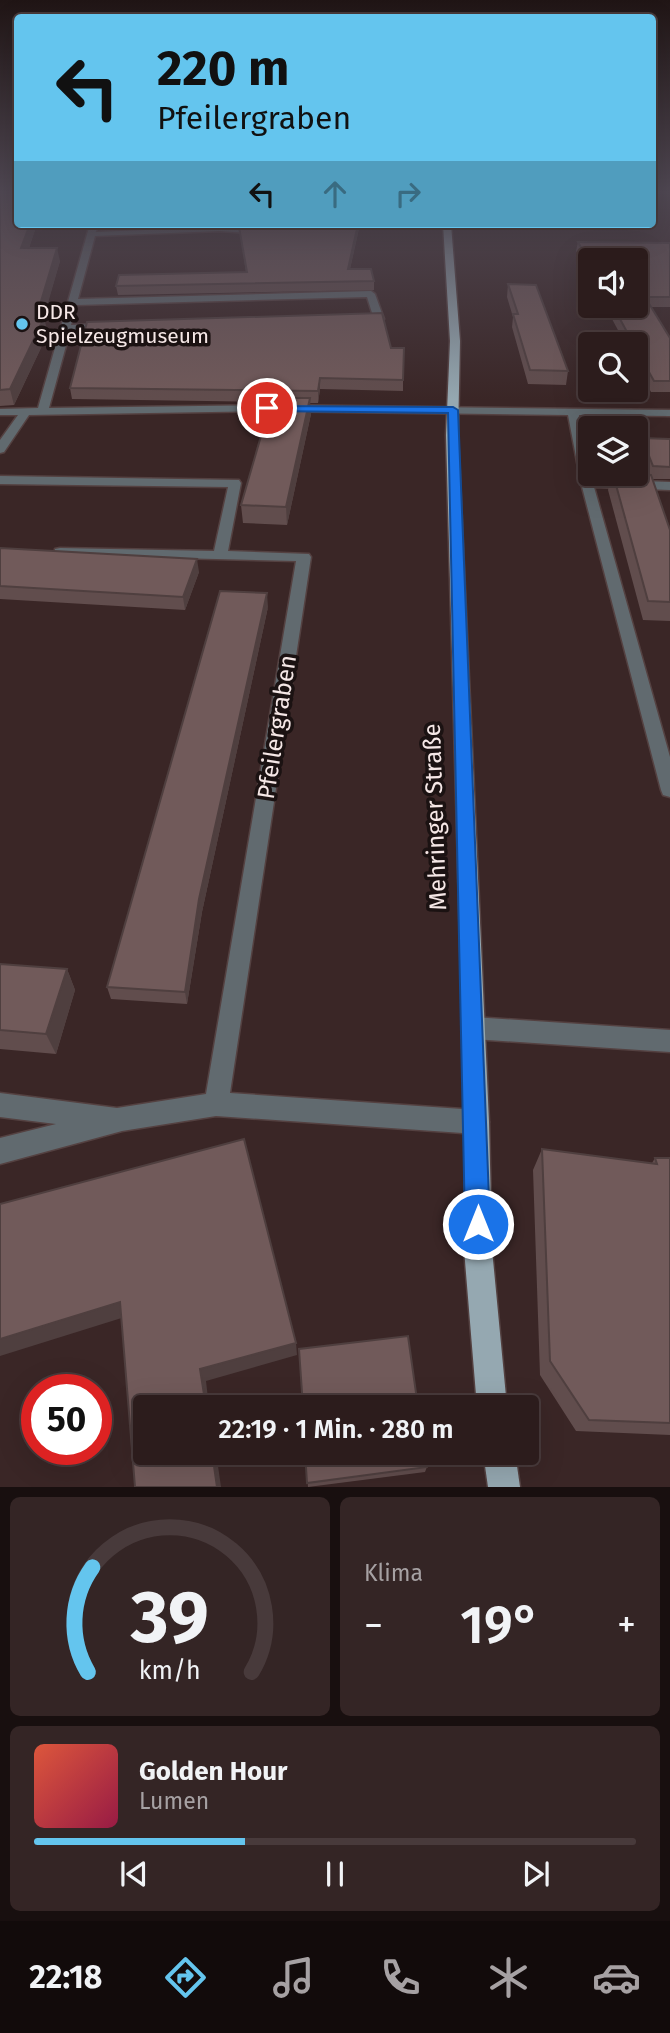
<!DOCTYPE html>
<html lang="de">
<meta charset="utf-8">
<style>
:root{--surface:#2c1c1c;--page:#342525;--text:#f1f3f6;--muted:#a6a1a3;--line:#483a3b;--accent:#64c5ee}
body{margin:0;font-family:"Fira Sans",sans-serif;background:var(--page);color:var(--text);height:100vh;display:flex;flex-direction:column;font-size:26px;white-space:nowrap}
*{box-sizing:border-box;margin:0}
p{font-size:23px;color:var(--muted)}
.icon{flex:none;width:38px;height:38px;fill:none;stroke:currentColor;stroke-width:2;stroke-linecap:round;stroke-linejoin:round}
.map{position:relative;height:1487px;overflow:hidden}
.panel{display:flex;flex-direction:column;gap:10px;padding:10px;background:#180f0f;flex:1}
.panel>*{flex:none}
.hud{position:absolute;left:14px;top:14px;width:642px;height:214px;border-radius:7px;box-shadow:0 7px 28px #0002,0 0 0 2px var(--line);background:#64c5ee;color:#111;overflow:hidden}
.buttons{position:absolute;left:578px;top:248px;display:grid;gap:14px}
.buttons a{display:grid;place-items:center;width:70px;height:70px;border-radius:7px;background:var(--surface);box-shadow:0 7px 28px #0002,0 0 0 2px var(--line);font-size:35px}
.speed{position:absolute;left:21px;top:1374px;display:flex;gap:14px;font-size:35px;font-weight:700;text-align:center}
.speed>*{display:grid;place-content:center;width:91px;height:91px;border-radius:50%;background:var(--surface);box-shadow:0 7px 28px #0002,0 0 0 2px var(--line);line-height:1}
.speed .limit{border:10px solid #d22;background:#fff;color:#111}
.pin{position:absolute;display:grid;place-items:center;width:60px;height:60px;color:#fff;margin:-30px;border:4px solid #fff;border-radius:50%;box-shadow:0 2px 7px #0007}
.me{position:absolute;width:77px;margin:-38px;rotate:0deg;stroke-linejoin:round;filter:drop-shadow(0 0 5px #0008)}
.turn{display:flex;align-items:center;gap:24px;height:147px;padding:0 28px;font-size:32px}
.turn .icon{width:91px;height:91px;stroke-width:2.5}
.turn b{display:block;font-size:49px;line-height:60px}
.lanes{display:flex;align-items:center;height:66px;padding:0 28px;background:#0003;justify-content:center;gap:35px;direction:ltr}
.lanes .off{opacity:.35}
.big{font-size:52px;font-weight:600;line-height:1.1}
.panel .widget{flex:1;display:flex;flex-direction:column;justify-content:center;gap:10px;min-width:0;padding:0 24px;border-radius:10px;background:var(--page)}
.panel .dial{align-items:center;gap:0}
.dial svg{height:182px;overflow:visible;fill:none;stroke:var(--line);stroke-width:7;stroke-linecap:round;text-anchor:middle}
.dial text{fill:var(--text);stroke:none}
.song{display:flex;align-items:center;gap:21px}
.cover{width:84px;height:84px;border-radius:10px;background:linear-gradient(135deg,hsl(10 70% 55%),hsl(340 70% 35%))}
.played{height:7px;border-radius:4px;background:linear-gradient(90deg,var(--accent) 35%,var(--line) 35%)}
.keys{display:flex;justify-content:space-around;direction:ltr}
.heat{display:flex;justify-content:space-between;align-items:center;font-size:38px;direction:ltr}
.panel .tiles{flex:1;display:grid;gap:10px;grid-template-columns:1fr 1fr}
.widget:last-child{grid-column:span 2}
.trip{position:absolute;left:133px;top:1395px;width:406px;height:70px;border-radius:7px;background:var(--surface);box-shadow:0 7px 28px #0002,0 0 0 2px var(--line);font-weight:600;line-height:70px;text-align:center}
.menu{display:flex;height:112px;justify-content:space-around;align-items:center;background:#120b0b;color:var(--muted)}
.menu .icon{width:49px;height:49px}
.menu .selected{color:var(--accent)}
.menu b{font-size:32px;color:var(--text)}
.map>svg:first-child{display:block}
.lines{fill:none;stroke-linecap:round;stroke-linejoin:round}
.minor-casing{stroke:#544141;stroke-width:3}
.major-casing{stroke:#544141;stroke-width:3}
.minor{fill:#616a6f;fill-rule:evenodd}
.major{fill:#95a8b1;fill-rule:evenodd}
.wall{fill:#614d4d}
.shaded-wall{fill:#4f3f3f}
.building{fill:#715a5a;stroke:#4f3f3f;stroke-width:2}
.route{fill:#1a73e8;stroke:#114b97;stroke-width:2}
.poi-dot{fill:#64c5ee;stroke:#1b1212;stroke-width:2.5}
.labels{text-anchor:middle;stroke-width:7;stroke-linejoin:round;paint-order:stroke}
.far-poi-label{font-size:21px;fill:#f5e7e6;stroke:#1b1212;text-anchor:start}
.street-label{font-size:24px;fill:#f5e7e6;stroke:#1b1212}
</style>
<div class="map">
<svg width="670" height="1487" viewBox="0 0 670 1487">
<rect width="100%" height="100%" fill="#3a2626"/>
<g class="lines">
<defs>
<g id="minor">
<path d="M90 224H98L96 232 220 227 266 232 262 234 220 231 95 236 78 299 371 291 375 294 384 319 379 322 360 321V317L373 316 367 297 77 305 71 325 107 324 112 327 107 330 70 331 49 408 267 405 670 410V416L579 415 592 479 670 482V490L594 487 670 757V797L663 795 661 790 581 483 568 415 267 411 29 415 4 452 0 453V440L18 415H0V409L38 408Z"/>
<path d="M0 476 239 480 241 483 228 551 309 554 311 557 230 1093 477 1110 486 1113 489 1122 486 1131 477 1134 216 1116 122 1131 0 1164V1138L56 1124 0 1117V1093L117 1108 206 1094 296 561 55 555V549L60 548 214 551 228 487 0 484Z"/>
<path d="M473 1017 670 1030V1052L473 1039 465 1036 462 1028 465 1020Z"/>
</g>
<g id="major">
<path d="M443 224H451L460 341 458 435 489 1122 492 1249 507 1407H477L464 1249 465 1122 446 435 450 341Z"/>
<path d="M483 1452H515L520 1487H488Z"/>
</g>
</defs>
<use href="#minor" class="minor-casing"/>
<use href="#major" class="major-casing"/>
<use href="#minor" class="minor"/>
<use href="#major" class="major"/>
</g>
<g class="wall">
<path d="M0 192 18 224H37L29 248 60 261 43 318 48 333 14 405 0 406Z"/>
<path d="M111 224H235L111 228Z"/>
<path d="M238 224H298L285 228Z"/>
<path d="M299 224H360L350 269 374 281V290L118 295 116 286 246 272 239 227 286 229Z"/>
<path d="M578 242 670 243V307H651L670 338V392H651L635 363V345H626L605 306H635L590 261V277L576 251Z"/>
<path d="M508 284 568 371 566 385 528 384 512 327 513 317 507 297Z"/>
<path d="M391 348 403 380V391L320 389 318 403H310L311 414 287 525 243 523 241 505 271 402 72 399 70 388Z"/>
<path d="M642 438 670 439V479H653L670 530V621L643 620 608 490 612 474H648L639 450Z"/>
<path d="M0 548 199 572 185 610 0 599Z"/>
<path d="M268 607 202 912 187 1004 111 999 107 987Z"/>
<path d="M0 964 67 969 75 990 56 1054 0 1049Z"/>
<path d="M542 1149 652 1163 655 1158H670V1435L576 1431 540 1375 533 1170Z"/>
<path d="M305 1452 427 1467 425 1472 308 1487Z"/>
</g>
<g class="shaded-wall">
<path d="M30 224H37L24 262 21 248Z"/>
<path d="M284 224H298L285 228Z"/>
<path d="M358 224H360L348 278V269Z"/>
<path d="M57 248 60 261 42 324 44 318 48 333 14 405 10 389 36 318Z"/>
<path d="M320 378V389L318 403V391Z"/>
<path d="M310 398 311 414 287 525 286 507Z"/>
<path d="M197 559 199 572 185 610 183 597Z"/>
<path d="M267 593 268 607 202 912 187 1004 185 992 199 899Z"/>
<path d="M67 969 75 990 56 1054 46 1034Z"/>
<path d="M120 1302 128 1316 0 1356V1339Z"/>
<path d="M296 1343 297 1355 206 1381 209 1407H206L200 1369Z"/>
<path d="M212 1452H216L221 1487H217Z"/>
</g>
<g class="building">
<path d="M0 192H18V224H30L21 248H57L36 318H44L10 389 0 390Z"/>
<path d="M299 224H358L348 269H371L374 281 116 286 119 275 247 272 239 227 286 229Z"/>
<path d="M578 242 670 243V297H645L670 338V381H654L635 347V345H634L613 306H635V261H590V264Z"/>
<path d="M508 284 536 285 568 371 530 370 513 314H518Z"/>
<path d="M382 313 391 348H404L403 380 320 378 318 391 70 388 87 322Z"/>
<path d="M272 398H310L286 507 241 505Z"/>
<path d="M642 438 670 439V467L653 466Z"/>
<path d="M613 474 651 475 670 530V602L648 601Z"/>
<path d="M0 548 197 559 183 597 0 586Z"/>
<path d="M220 591 267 593 199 899 185 992 107 987Z"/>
<path d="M0 964 67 969 46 1034 0 1030Z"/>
<path d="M244 1139 296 1343 200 1369 206 1407H145V1452H212L217 1487H135L120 1302 0 1339V1204Z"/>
<path d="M542 1149 657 1164 655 1158H670V1423L589 1420 550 1361Z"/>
<path d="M408 1336 418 1407H303L299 1349Z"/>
<path d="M305 1452H425L427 1467 307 1483Z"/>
</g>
<linearGradient id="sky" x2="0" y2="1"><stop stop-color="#201515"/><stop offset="0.48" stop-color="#4f4752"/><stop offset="1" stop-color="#4f4752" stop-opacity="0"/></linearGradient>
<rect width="670" height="400" fill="url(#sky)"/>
<path class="route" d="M263 406 453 407 458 410 490 1224 486 1232 478 1236 469 1232 465 1224 448 413 267 411Z"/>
<circle class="poi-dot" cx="22" cy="324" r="7"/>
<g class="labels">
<g class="far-poi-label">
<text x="36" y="319">DDR<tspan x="36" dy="24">Spielzeugmuseum</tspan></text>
</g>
<g class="street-label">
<text transform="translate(277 727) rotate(-81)" y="8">Pfeilergraben</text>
<text transform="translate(435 817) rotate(-92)" y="8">Mehringer Straße</text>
</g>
</g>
</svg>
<div class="buttons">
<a><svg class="icon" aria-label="sound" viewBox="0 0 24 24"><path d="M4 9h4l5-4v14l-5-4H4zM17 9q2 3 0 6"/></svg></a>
<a><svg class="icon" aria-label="search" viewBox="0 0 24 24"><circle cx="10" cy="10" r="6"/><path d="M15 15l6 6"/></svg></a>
<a><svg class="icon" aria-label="layers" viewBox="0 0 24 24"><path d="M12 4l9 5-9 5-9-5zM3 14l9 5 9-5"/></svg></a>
</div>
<div class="speed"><div class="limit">50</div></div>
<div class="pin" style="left:267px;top:408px;background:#d93025"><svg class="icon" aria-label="arrive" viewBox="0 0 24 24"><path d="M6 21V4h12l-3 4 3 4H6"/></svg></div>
<svg class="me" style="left:478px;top:1224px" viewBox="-20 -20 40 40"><circle r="17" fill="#1a73e8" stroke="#fff" stroke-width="3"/><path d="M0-11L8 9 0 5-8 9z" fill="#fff"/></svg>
<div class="trip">22:19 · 1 Min. · 280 m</div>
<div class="hud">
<div class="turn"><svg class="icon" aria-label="left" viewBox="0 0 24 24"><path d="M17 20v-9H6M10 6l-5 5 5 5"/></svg><div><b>220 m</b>Pfeilergraben</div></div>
<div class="lanes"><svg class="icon" aria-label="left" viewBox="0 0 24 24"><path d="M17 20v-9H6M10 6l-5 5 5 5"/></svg><svg class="icon off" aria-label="ahead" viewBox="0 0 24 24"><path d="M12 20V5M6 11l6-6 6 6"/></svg><svg class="icon off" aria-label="right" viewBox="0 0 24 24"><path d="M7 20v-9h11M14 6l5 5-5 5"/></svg></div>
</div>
</div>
<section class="panel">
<div class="tiles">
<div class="widget dial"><svg viewBox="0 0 100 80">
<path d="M14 69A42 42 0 1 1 86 69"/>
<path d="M14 69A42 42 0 0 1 16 23" stroke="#64c5ee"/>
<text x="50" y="56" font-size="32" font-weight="700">39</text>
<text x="50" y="72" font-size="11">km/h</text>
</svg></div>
<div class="widget"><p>Klima</p>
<div class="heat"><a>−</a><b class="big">19°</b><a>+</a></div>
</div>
<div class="widget">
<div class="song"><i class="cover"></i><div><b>Golden Hour</b><p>Lumen</p></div></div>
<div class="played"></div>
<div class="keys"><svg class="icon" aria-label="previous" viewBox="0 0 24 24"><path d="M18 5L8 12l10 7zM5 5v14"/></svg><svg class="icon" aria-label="pause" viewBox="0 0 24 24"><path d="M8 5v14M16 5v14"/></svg><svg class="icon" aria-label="next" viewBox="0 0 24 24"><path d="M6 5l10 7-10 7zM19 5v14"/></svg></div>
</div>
</div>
</section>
<nav class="menu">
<b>22:18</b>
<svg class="icon selected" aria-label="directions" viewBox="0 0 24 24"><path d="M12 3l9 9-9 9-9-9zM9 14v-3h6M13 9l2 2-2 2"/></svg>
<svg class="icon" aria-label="music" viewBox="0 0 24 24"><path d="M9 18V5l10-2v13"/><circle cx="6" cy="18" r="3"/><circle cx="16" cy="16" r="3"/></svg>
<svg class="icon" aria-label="phone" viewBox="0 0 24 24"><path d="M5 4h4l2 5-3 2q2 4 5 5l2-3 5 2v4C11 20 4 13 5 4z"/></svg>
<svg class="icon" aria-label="climate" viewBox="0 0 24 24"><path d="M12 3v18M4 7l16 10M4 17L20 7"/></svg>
<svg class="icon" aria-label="car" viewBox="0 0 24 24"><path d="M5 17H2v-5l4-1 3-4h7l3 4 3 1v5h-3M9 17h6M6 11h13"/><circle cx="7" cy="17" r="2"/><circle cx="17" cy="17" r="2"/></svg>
</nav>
